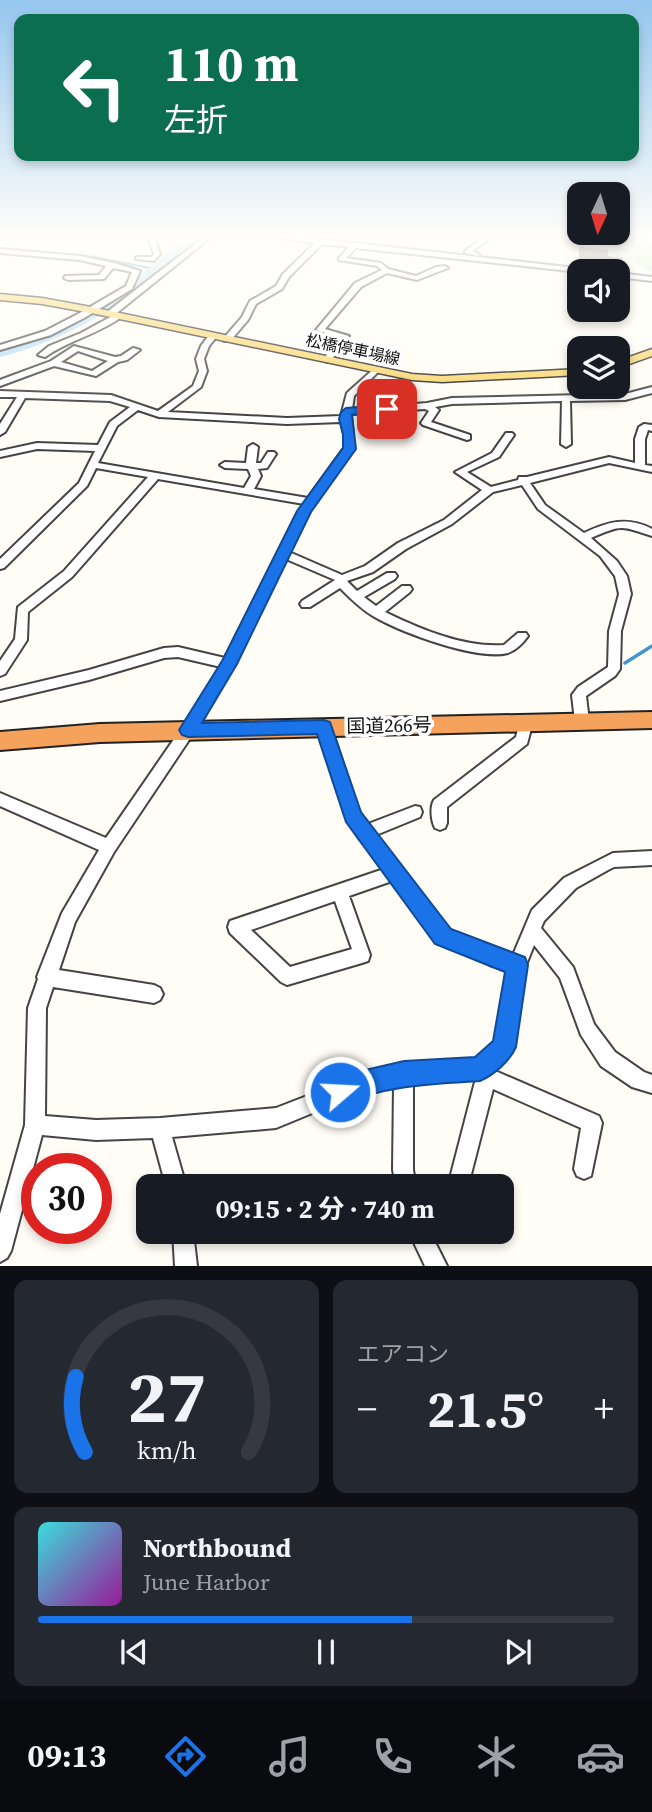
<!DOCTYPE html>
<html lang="ja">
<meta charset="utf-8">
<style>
:root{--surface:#171b24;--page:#242831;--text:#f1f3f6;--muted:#9ea1a6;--line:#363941;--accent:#1a73e8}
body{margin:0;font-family:"Source Serif 4","Noto Sans JP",serif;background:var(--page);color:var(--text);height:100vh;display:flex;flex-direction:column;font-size:26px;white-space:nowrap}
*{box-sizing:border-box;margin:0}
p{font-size:23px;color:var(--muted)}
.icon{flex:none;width:38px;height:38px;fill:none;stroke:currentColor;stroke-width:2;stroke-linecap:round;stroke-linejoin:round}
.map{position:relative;height:1266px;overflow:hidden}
.side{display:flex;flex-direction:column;gap:14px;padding:14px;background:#0d0f14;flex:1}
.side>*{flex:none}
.banner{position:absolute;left:14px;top:14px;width:625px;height:147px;border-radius:14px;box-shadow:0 4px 10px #0003;background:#0b6e4f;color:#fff;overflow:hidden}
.needle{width:46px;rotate:184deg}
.controls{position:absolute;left:567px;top:182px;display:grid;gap:14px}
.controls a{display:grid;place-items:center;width:63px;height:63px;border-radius:14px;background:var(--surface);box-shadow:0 4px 10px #0003;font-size:35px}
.speed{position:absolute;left:21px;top:1153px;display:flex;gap:14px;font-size:35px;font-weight:700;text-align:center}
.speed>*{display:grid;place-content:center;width:91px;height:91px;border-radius:50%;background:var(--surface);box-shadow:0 4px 10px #0003;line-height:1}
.speed .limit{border:10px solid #d22;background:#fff;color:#111}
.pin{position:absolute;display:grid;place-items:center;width:60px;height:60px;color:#fff;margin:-30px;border-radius:14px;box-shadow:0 4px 10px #0006}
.me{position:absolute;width:77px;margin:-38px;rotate:71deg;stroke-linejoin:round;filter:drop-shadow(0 0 5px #0008)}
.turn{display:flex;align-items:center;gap:24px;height:147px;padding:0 35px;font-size:32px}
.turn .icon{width:91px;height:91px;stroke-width:2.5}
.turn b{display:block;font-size:49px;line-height:60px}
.big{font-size:52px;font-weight:700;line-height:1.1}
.side .tile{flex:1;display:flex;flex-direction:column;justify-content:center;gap:10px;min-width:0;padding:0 24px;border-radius:14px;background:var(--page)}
.side .dial{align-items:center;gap:0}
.dial svg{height:182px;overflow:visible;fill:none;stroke:var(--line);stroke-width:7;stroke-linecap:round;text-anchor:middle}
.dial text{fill:var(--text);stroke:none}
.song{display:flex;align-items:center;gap:21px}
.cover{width:84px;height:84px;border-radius:10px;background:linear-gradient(135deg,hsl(180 70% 55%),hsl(300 70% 35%))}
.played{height:7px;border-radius:4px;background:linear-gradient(90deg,var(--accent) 65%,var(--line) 65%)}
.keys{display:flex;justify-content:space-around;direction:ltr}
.heat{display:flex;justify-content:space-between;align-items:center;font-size:38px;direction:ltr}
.side .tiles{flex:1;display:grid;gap:14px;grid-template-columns:1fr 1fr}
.tile:last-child{grid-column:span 2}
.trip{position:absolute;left:136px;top:1174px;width:378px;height:70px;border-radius:14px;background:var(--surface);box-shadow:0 4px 10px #0003;font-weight:700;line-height:70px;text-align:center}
.tabs{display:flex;height:112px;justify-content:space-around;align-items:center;background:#090b0e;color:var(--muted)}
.tabs .icon{width:49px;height:49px}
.tabs .selected{color:var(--accent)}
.tabs b{font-size:32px;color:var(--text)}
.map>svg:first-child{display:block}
.green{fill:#d5ebbd}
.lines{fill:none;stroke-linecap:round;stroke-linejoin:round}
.stream-far1{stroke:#3f96cf;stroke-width:2}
.stream{stroke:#3f96cf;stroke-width:3.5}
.river{fill:#b9e0f7;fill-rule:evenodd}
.building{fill:#5a524d}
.minor-casing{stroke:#444;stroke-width:4}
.major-casing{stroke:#222;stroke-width:3}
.highway-casing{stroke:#222;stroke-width:4}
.minor{fill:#fff;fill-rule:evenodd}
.major{fill:#f9d66b;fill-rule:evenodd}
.highway{fill:#f5a25d;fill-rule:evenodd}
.route{fill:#1a73e8;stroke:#114b97;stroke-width:2}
.labels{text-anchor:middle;stroke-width:7;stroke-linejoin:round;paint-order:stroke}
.far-street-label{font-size:16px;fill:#111;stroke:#fff}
.street-label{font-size:19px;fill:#111;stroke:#fff}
</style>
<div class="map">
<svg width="652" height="1266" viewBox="0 0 652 1266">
<rect width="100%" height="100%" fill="#fffdf5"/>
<path class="green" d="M620 237H632L652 243V276L649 275 650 270 643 269 641 265 635 264V260L609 256 611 251 628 245 616 240Z"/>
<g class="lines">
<path class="stream-far1" d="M0 248 95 257 154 269"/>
<path class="stream" d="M625 663 652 646"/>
<path class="river" d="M186 237H197C148 293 72 339 0 357V349C73 328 130 286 186 237Z"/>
</g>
<path class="building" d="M579 246 609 250 608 256 623 258 622 267 609 265V270L596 268 597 264 579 263Z"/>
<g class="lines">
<defs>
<g id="minor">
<path d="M148 237H154L160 254 154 261 136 259V257H152L154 254Z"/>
<path d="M204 237H211L113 316H107V312Z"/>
<path d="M273 237H292L355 243 585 269 589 271 579 272 356 248 346 258 381 263 388 269 416 276 436 267 445 266 448 268 417 280 387 273 361 287 325 329 349 336 330 362H327L323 360 340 337 316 330 355 283 382 270 377 266 339 260V258L349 247 322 244 289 277 282 289 256 304 248 320 230 341H224L223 339 242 317 250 301 276 286 283 274 315 243Z"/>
<path d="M485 237H492L472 251 479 254V256L465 253V251Z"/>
<path d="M594 237H604L619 242 616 244Z"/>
<path d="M0 249 80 256 114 263 140 271 132 289 84 318 51 335 0 350V345L45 331 78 314 126 286 132 272 113 268 104 279 68 280 64 278 65 276 99 275 106 266 80 260 0 253Z"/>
<path d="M618 273 652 277V281L618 277Z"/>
<path d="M116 314 123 316C99 334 69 340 45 357L38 355 49 346 81 333Z"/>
<path d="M210 334 217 336 209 346 204 359 207 371 201 387 168 412 287 418 341 416 347 393 376 367 380 370 354 396 352 409 427 403 452 398 625 394 652 387V393L625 400 570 401 571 444 566 447 561 444 562 401 452 404 435 407 439 410 431 422 470 435V439L467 440 423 425 421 423 429 411 425 409 351 414 354 448 309 511 289 552 342 575 365 566 398 543 444 520 482 490 455 472 492 453 506 433H512L514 435 499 457 467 472 491 487 518 480 519 477H527L609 457 635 463V439L639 427 644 424 652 425V431L648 430 645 439V465L652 466V472L609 463 530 483 545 505 584 533C608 522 627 516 652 529V536C621 526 623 524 591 538L617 561 627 576 631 594 621 631 620 669 615 676 586 696 589 721 587 725 582 726 577 725 575 721 572 695 578 687 608 667 609 631 619 594 615 576 600 556 538 509 522 485 493 492 452 524 406 549 373 572 347 581 357 591 387 573H395L397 576 395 579 364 597 376 606 402 586H410L412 589 410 592 385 612C420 629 464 648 504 645L518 633H526L528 636C523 643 516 650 508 653 477 661 400 632 373 616 360 608 350 598 340 588L310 607H302L300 604 302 601 335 580 286 559 233 667 193 734 114 852 75 922 59 970 154 985 160 988 163 994 160 1000 154 1003 53 987 46 1008 45 1116 96 1120 160 1118 276 1108 361 1075 404 1064 476 1060 496 1042 508 971 490 965 437 942 392 881 349 896 370 955 368 961 362 963 287 985 281 982 230 933 228 927 230 921 384 869 359 838 346 816 317 727 319 723 324 722 329 723 331 727 359 813 368 824 415 806 420 807 422 812 420 817 376 835 449 930 491 949 513 955 532 910 564 878 613 853 652 851V865L614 867 608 870 576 888 544 921 541 928 573 967 594 1024 615 1052 644 1072 652 1075V1093L632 1087 601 1066 581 1035 560 978 534 945 526 965 513 1047 510 1053 493 1070 599 1116 602 1123 591 1176 584 1179 577 1176 574 1169 581 1128 493 1089 468 1186H448L476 1078 413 1082V1170L416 1186H396L393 1170 394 1085 361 1093 276 1128 172 1137 186 1186H166L153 1138 96 1140 42 1135 11 1251 7 1258 0 1262V1214L25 1125 28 1008 38 979 37 977 62 913 99 850 0 806V793L106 838 183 726 221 667 178 657 164 658 89 680 0 701V691L89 670 164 648 178 647 225 658 304 504 158 479 72 577 28 612 27 640 5 674 0 676V661L15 639 18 607 64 571 148 477 96 468 87 486 4 568 0 569V559L79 483 95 451 37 449 0 457V451L37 443 98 445 110 422 130 407 110 401 25 398 5 432 0 435V424L17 397H0V391L111 395 158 411 193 386 199 371 196 359 201 346ZM138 410 159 417 287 424 341 422 344 434V448L308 498 254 489 261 476 258 469 267 468 276 454 274 452H268L261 463H256L258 447 253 444 248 447 246 463 225 462 220 465 225 468 248 469 251 476 244 488 98 463 117 426ZM335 901 352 949 290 967 251 930Z"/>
<path d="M74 346 115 357 121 356 133 348 140 350 127 360 118 362 96 376 54 366 0 386V380L51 361ZM78 351 108 361 92 371 61 362Z"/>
<path d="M526 716 531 717 533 721 527 744 447 807V823L445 828 440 830 435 828C431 820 430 807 434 800L516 737 521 717Z"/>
<path d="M173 1232H193L197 1266H175Z"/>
<path d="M409 1232H430L447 1266H425Z"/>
</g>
<g id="major">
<path d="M0 294 42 298 91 307 412 374 442 376 579 369V375L442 382 412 380 91 313 42 304 0 300Z"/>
<path d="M652 349V356L618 368V361Z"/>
</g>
<path id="highway" d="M652 712V728L100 742 0 750V732L100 724Z"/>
</defs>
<use href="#minor" class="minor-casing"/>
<use href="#major" class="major-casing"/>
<use href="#highway" class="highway-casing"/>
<use href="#minor" class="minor"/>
<use href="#major" class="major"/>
<use href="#highway" class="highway"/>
</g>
<linearGradient id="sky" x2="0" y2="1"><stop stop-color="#95c6ee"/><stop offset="0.57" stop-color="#fffefa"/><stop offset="1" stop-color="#fffefa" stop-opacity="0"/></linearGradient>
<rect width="652" height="414" fill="url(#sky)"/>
<path class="route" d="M387 405 391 406V411L352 415 356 449 311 512 237 664 202 723 324 720 330 722 361 812 451 929 525 957 528 965 516 1047C510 1061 494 1075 480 1081 430 1084 387 1085 340 1105L332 1101 328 1092 332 1084 361 1071 404 1061 475 1057 493 1041 505 972 435 944 346 822 317 734 188 737 182 735 179 730 222 661 297 511 343 448V434L339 419 341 412 346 408Z"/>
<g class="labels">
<g class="far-street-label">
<text transform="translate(353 349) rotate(12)" y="6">松橋停車場線</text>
</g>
<g class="street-label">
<text transform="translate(389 725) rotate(-1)" y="7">国道266号</text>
</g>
</g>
</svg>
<div class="controls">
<a><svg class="needle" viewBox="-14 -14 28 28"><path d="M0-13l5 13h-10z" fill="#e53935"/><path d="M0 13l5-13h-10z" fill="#9ea1a6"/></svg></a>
<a><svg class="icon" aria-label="sound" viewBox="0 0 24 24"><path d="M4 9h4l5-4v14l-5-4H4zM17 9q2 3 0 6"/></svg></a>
<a><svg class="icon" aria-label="layers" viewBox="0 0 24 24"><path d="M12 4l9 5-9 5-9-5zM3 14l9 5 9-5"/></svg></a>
</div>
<div class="speed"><div class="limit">30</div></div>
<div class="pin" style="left:387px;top:409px;background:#d93025"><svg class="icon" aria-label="arrive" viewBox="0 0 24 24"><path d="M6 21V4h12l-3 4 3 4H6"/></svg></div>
<svg class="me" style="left:340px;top:1092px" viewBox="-20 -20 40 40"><circle r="17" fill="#1a73e8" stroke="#fff" stroke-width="3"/><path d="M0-11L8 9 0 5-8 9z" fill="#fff"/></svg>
<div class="trip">09:15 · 2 分 · 740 m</div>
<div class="banner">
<div class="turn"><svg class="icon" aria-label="left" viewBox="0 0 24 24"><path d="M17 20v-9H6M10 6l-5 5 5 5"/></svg><div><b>110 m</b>左折</div></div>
</div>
</div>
<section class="side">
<div class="tiles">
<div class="tile dial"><svg viewBox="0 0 100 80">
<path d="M14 69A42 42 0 1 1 86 69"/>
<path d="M14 69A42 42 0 0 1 10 36" stroke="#1a73e8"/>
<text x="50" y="56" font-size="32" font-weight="700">27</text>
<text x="50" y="72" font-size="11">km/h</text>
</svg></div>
<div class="tile"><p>エアコン</p>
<div class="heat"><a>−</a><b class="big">21.5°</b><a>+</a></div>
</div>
<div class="tile">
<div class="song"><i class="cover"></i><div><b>Northbound</b><p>June Harbor</p></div></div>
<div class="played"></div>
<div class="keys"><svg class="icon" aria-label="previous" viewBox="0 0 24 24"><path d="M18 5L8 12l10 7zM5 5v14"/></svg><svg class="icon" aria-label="pause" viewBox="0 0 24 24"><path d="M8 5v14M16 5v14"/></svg><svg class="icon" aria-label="next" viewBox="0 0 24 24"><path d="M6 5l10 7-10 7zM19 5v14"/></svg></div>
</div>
</div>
</section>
<nav class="tabs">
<b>09:13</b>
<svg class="icon selected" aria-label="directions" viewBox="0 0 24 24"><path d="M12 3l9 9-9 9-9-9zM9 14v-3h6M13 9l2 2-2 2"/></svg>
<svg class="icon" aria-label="music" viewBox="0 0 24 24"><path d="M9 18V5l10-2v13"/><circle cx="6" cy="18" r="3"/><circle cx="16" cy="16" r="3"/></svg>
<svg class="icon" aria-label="phone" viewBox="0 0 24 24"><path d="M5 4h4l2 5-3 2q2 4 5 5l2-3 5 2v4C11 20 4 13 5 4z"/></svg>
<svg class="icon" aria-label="climate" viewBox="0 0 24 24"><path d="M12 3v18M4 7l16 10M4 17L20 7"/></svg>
<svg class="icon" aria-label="car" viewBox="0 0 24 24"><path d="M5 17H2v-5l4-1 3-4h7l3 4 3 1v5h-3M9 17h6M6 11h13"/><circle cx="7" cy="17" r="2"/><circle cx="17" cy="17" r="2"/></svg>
</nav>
